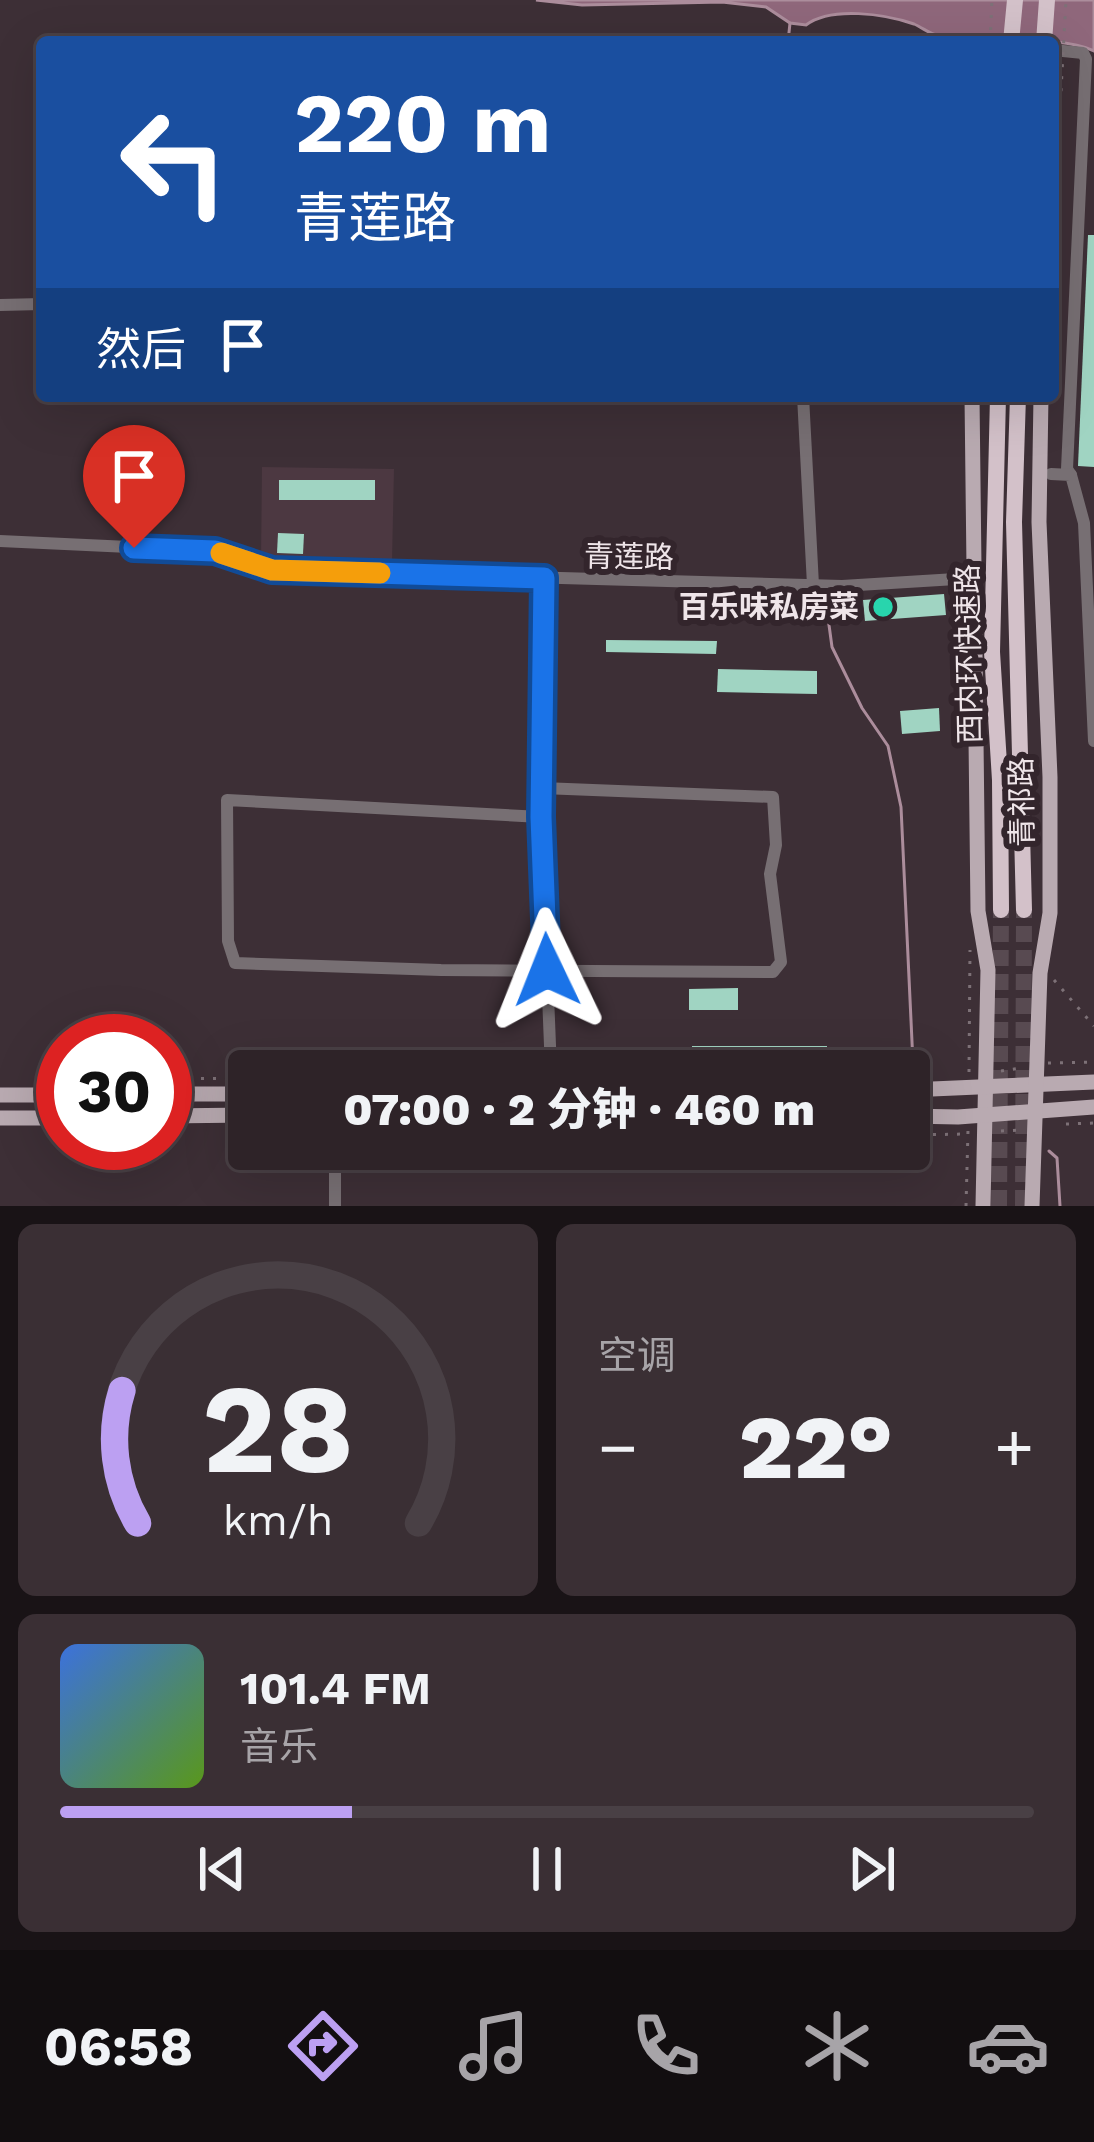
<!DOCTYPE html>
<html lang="zh">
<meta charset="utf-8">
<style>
:root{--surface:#2e2328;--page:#3a2f34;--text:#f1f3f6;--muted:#a7a4a8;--line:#494045;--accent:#bca0f2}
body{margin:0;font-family:"Work Sans","Noto Sans SC",sans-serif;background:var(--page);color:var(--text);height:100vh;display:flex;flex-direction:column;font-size:45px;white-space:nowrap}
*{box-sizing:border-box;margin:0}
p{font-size:39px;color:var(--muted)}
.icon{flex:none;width:66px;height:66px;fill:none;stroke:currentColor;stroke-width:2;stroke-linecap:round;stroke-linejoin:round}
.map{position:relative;height:1206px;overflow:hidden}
.panel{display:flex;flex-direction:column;gap:18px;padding:18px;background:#191316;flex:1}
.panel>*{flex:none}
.banner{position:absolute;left:36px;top:36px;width:1023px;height:366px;border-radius:12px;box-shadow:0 12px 48px #0002,0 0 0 3px var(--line);background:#1a4fa0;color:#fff;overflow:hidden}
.speed{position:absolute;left:36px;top:1014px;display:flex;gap:24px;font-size:60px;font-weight:700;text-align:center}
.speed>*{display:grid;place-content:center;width:156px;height:156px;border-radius:50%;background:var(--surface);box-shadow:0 12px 48px #0002,0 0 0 3px var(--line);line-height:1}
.speed .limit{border:18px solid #d22;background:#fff;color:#111}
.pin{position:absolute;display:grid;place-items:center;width:102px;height:102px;color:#fff;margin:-123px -51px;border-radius:50% 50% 50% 0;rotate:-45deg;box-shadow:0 0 12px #0007}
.pin .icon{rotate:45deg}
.me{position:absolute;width:132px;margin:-66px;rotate:358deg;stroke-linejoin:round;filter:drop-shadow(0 0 9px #0008)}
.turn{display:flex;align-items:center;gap:42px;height:252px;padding:0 60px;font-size:54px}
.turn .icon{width:156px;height:156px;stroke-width:2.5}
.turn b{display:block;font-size:84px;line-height:102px}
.then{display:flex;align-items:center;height:114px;padding:0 60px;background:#0003;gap:24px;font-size:45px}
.big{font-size:90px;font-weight:800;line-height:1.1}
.panel .tile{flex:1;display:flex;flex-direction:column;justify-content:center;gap:18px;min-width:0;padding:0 42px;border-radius:18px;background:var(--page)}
.panel .dial{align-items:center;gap:0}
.dial svg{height:312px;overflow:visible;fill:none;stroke:var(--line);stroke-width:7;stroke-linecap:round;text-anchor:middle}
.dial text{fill:var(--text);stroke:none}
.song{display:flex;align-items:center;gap:36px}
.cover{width:144px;height:144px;border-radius:18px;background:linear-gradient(135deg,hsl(220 70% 55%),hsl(90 70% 35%))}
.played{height:12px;border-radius:6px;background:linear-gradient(90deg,var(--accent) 30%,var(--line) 30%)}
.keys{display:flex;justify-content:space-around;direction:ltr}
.heat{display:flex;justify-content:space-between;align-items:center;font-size:66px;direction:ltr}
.panel .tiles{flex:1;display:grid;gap:18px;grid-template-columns:1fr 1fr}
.tile:last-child{grid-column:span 2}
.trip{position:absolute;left:228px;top:1050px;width:702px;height:120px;border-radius:12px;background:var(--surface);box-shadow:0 12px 48px #0002,0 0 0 3px var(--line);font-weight:800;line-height:120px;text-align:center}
.dock{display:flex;height:192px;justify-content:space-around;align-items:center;background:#120e10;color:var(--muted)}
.dock .icon{width:84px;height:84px}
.dock .active{color:var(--accent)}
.dock b{font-size:54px;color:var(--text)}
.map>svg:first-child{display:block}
.built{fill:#4c3841}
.water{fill:#8f677b;stroke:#ac8d9c;stroke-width:3}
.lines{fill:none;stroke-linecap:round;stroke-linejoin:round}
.stream{stroke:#ac8d9c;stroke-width:3}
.building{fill:#a0d4c2}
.highway-tunnel{stroke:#584a51;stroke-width:16;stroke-dasharray:16 8;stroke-linecap:butt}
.path{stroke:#7d7177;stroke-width:3;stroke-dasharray:3 9;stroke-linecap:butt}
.minor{stroke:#776f73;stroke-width:12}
.major{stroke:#b9aab1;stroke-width:15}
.highway{stroke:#d3c1c9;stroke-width:16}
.path-bridge{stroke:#7d7177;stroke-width:3;stroke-dasharray:3 9;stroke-linecap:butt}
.route-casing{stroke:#114b97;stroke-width:30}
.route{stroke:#1a73e8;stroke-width:21}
.slow{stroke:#f59e0b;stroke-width:21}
.poi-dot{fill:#28d5ad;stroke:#33252c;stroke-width:4.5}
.labels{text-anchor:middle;stroke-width:12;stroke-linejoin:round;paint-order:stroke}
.street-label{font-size:30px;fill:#efe5e9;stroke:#33252c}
.poi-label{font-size:30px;font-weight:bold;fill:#efe5e9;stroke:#33252c;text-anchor:end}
</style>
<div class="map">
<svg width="1094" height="1206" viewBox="0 0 1094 1206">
<rect width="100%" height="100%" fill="#3d2f36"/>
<path class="built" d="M262 467 394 469 392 562 261 560Z"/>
<path class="water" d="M536 0H1094V51C1060 34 983 44 939 36 930 34 923 28 914 24 885 14 831 6 806 25L790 23 766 7 722 2 582 5Z"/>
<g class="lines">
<g class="stream">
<path d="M788 42 790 23"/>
<path d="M826 603 832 647 862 708 888 746 901 807 913 1063"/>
<path d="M1049 1151 1057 1158 1060 1206"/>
</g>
</g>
<g class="building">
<path d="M1088 235H1094V467L1078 466Z"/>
<rect x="279" y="480" width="96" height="20"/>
<path d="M278 533 304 534 303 554 277 553Z"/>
<path d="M944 594 946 615 865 621 863 600Z"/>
<path d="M606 640 717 641 716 654 606 652Z"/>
<path d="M718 669 817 671V694L717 692Z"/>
<path d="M939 708 940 731 902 734 900 711Z"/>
<path d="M738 988V1010H689V989Z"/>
<path d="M692 1046H827V1068L692 1067Z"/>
</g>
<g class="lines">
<g class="highway-tunnel">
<path d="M999 1206 1001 910"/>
<path d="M1023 1206 1024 910"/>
</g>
<g class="path">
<path d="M990 42 992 0"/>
<path d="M1053 365 1057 163"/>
<path d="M1054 980 1094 1026"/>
<path d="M1048 1063 1094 1062"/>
<path d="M1001 1071 1021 1068"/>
<path d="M969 1072 970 950"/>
<path d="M165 1079 249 1078"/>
<path d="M1066 1124 1094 1123"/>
<path d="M1001 1131 1021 1130"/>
<path d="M909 1135 967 1134"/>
<path d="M966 1206 968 1130"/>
</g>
<g class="minor">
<path d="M1053 50 1083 53 1086 59 1067 469 1071 475"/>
<path d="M0 305 42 304"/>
<path d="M803 396 813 585"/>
<path d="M1051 474 1071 475 1084 523 1094 741"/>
<path d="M0 541 215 551 273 570 842 586 972 578"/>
<path d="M545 579 541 817 551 1071"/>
<path d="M541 817 227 800 228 941 235 963 441 970 773 972 781 962 770 874 776 845 773 797 542 788"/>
<path d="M335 1206V1149"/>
</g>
<g class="major">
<path d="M972 396 978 911 988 970 983 1206"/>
<path d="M909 1090 1094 1082"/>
<path d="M165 1094H249"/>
<path d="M0 1095H63"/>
<path d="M165 1116 249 1115"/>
<path d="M909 1116 958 1117 1094 1107"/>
<path d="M0 1118H63"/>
<path d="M1032 1206 1040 973 1050 913V777L1039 522 1041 396"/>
</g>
<g class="highway">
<path d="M1011 42 1015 0"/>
<path d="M1044 42 1047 0"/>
<path d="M998 396 992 652 1000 780 1001 910"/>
<path d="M1018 396 1014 522 1024 910"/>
</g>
<path class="path-bridge" d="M1057 163 1066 0"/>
</g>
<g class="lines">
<defs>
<path id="route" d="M134 548 215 551 272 570 544 578 541 817 547 970"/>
</defs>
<use href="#route" class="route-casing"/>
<use href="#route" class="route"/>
<path class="slow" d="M221 553 272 570 380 573"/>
</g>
<circle class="poi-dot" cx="883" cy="607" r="12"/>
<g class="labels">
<g class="street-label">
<text transform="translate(629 557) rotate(1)" y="10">青莲路</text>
<text transform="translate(969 654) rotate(-91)" y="10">西内环快速路</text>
<text transform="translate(1022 802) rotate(-91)" y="10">青祁路</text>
</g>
<g class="poi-label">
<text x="859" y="617">百乐味私房菜</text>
</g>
</g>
</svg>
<div class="speed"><div class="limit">30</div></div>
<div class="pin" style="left:134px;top:548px;background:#d93025"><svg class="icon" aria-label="arrive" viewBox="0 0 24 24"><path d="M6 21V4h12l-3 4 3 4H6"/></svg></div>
<svg class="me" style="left:547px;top:970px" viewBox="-20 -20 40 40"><path d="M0-17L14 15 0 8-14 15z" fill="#1a73e8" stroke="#fff" stroke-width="4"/></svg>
<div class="trip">07:00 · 2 分钟 · 460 m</div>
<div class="banner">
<div class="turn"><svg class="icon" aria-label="left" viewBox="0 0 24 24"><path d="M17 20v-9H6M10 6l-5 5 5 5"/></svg><div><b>220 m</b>青莲路</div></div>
<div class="then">然后<svg class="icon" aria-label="arrive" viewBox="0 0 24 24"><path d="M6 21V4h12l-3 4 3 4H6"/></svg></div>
</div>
</div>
<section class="panel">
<div class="tiles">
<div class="tile dial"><svg viewBox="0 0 100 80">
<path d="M14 69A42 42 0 1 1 86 69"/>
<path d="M14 69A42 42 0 0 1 10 35" stroke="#bca0f2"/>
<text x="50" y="56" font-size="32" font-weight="700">28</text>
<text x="50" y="72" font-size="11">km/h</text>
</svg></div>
<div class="tile"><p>空调</p>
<div class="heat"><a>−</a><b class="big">22°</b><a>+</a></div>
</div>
<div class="tile">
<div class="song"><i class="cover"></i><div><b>101.4 FM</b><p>音乐</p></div></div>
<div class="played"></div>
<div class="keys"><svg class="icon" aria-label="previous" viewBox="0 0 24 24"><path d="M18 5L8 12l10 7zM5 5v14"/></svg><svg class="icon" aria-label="pause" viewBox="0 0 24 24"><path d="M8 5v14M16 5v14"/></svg><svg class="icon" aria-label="next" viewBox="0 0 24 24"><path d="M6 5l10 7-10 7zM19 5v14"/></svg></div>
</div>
</div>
</section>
<nav class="dock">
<b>06:58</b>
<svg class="icon active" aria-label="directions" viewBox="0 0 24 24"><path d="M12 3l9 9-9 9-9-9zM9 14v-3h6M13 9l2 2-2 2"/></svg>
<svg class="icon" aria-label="music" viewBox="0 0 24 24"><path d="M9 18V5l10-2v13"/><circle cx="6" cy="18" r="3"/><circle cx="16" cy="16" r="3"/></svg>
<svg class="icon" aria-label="phone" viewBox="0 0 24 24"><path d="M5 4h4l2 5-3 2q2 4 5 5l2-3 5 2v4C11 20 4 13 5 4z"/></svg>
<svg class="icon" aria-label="climate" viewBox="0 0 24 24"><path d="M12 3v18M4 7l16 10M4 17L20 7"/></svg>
<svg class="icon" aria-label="car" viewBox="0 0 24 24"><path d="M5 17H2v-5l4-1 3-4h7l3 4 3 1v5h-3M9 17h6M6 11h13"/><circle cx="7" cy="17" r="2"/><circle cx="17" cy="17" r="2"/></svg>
</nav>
